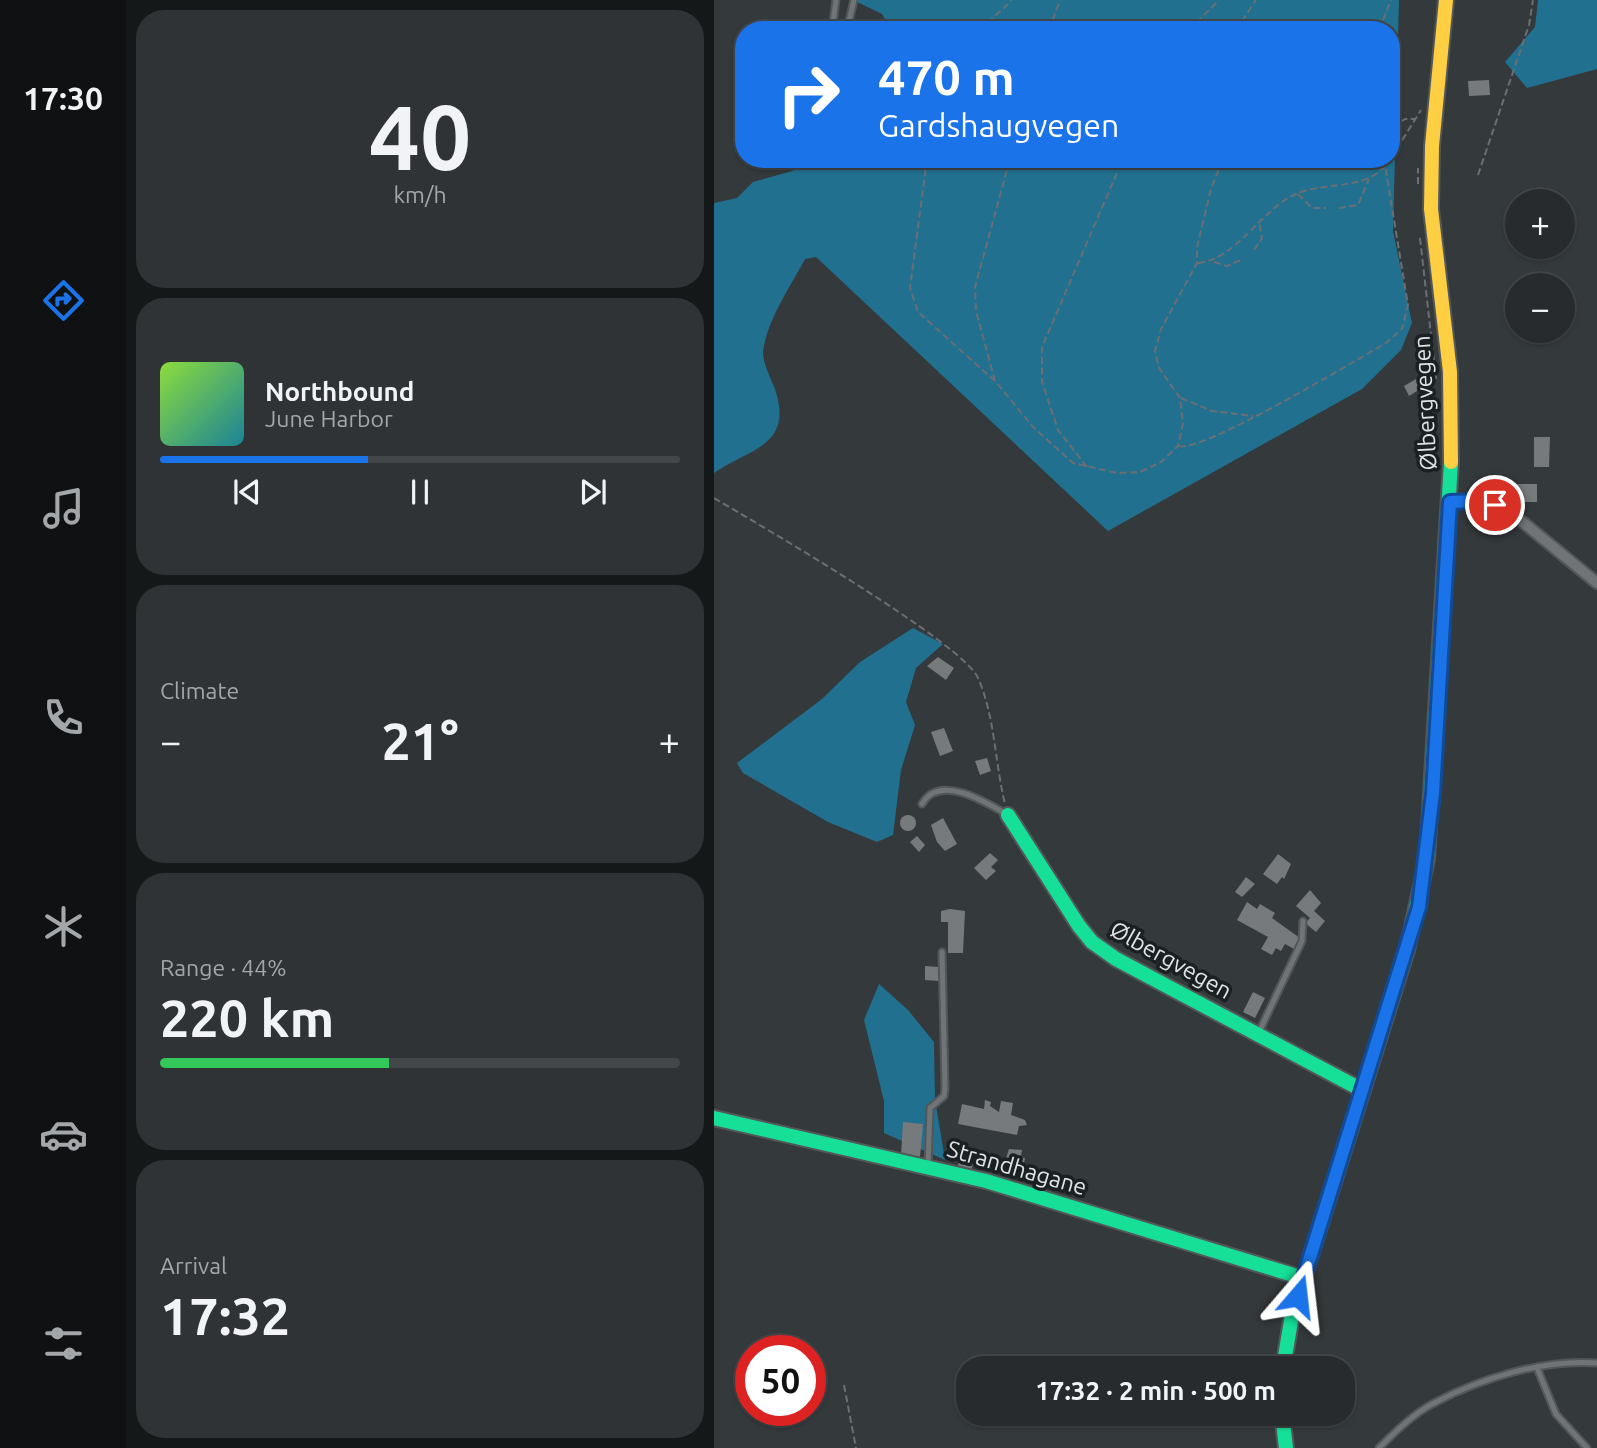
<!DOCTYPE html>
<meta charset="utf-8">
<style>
:root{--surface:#272b2d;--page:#2f3335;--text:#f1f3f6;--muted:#a4a7aa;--line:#434749;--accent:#1a73e8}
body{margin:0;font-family:Ubuntu,sans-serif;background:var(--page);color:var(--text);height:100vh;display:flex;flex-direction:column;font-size:26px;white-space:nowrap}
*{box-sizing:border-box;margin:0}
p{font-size:23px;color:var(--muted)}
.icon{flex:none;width:38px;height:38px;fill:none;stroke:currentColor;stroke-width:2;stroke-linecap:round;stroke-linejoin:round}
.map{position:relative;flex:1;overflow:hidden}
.panel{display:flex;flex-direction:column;gap:10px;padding:10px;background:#151819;width:588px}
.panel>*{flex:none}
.banner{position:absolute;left:21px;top:21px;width:665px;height:147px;border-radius:28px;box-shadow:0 2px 5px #0004,0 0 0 2px var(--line);background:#1a73e8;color:#fff;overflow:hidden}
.buttons{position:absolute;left:791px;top:189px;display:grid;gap:14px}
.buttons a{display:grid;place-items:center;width:70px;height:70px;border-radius:50%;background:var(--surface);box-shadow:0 2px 5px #0004,0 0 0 2px var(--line);font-size:35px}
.speed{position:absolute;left:21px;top:1335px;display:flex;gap:14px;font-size:35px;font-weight:700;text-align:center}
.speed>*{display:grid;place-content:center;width:91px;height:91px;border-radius:50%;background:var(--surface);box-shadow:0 2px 5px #0004,0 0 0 2px var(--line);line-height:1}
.speed .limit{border:10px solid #d22;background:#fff;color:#111}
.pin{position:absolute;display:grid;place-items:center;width:60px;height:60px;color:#fff;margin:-30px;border:4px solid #fff;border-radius:50%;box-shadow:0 2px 7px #0007}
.me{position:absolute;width:77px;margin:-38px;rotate:17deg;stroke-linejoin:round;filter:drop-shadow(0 0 5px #0008)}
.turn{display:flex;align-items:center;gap:24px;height:147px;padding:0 28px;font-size:32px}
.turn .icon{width:91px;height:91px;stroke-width:2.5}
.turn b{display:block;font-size:49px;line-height:60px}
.big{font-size:52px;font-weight:700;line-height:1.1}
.panel .tile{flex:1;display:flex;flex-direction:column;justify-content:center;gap:10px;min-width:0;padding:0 24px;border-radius:28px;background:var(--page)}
.panel .dial{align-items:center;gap:0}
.dial b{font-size:91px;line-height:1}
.song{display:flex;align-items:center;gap:21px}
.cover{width:84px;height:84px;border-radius:10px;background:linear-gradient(135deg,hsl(90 70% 55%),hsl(190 70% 35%))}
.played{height:7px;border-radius:4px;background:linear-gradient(90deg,var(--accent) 40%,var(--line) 40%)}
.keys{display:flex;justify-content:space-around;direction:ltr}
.heat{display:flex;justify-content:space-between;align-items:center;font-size:38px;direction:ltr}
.charge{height:10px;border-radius:5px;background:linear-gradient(90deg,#34c759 44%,var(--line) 0)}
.trip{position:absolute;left:242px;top:1356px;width:399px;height:70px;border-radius:28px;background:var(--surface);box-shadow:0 2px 5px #0004,0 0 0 2px var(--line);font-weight:700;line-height:70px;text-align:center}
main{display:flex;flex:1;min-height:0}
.dock{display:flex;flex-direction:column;width:126px;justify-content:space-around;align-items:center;background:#101112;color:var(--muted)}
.dock .icon{width:49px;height:49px}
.dock .on{color:var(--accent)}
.dock b{font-size:32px;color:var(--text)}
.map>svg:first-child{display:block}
.forest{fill:#21708f}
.building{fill:#777a7d}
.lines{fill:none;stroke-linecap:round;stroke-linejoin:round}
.lane-casing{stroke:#53575a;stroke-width:9}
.street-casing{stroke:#53575a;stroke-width:14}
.fast-casing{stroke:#53575a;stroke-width:18}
.slow-casing{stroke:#53575a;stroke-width:18}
.path{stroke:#6b6f72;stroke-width:2;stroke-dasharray:7 3.5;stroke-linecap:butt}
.lane{stroke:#707476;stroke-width:5}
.street{stroke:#707476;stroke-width:10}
.fast{stroke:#16e098;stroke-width:14}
.slow{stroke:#ffcf43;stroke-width:14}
.route-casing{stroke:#114b97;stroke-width:18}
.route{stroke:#1a73e8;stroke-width:12}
.labels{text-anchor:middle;stroke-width:7;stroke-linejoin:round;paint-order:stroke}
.street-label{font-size:23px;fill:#dee4e7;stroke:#1b2022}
</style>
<main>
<nav class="dock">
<b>17:30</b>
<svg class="icon on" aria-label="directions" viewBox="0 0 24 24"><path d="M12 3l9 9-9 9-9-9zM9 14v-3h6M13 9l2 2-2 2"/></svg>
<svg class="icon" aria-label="music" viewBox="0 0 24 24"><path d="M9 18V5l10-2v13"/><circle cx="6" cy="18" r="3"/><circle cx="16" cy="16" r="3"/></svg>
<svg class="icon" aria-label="phone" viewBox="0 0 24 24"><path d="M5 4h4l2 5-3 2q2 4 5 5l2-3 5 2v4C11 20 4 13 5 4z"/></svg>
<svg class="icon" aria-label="climate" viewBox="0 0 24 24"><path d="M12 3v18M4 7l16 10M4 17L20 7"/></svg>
<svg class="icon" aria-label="car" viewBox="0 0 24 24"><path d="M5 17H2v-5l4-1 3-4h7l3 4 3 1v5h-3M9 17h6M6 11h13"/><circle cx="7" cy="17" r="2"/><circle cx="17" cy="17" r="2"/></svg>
<svg class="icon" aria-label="filters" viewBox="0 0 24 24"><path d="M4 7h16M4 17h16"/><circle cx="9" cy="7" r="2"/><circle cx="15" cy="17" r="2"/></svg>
</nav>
<section class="panel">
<div class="tile dial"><b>40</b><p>km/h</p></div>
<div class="tile">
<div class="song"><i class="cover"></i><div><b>Northbound</b><p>June Harbor</p></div></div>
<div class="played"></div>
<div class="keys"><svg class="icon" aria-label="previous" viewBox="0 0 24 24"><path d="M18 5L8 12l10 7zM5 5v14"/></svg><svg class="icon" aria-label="pause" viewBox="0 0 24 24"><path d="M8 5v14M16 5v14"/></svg><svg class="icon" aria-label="next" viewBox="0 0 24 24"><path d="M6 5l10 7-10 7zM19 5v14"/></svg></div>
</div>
<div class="tile"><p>Climate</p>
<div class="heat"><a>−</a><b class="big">21°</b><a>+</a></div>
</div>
<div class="tile"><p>Range · 44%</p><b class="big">220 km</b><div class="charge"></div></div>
<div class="tile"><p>Arrival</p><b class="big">17:32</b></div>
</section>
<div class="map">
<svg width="883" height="1448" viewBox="0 0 883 1448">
<rect width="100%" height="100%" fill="#34393c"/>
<g class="forest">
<path d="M139 0H685L679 231 698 323 687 350 648 389 394 531 102 257 91 259C77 286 52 321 49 353 49 363 57 379 61 389 80 446 36 448 0 473V203L23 198 39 182 78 171 97 159H677V30H177L168 14Z"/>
<path d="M824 0H883V69L813 88 791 62 821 27Z"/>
<path d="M199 628 229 644 202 668 192 702 201 725 187 770 179 835 163 842 114 822 29 773 23 763 108 699 146 662Z"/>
<path d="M165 984 194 1010 220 1042 221 1099 231 1160 170 1133V1101L150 1020Z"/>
</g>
<g class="building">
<path d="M775 80 776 95 755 96 754 81Z"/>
<path d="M702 379 708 388 695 396 690 386Z"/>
<path d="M820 437H836L835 467H820Z"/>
<rect x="801" y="484" width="22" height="18"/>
<path d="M224 657 240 668 232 680 213 666Z"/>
<path d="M230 728 239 751 226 756 217 732Z"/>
<path d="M273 758 277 771 266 775 261 761Z"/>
<circle cx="194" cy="823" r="8"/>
<path d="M229 818 243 844 231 851 223 842 217 825Z"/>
<path d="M203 836 211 845 205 852 196 842Z"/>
<path d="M276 853 284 860 277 867 282 871 272 880 260 868Z"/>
<path d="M564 854 577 864 570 879 568 877 563 884 549 874Z"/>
<path d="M532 877 541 884 528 897 521 892Z"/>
<path d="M596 890 607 903 600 911 611 921 602 932 591 923 596 918 582 906Z"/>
<path d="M533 902 543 909 546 904 561 913 558 918 586 938 580 949 571 944 567 951 562 948 558 955 547 949 554 937 523 920Z"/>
<path d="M236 909 251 911 249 953H234V922H227V911Z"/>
<path d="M211 966 225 967V981L211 980Z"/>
<path d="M539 992 551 998 541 1018 529 1012Z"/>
<path d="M271 1100 277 1102 276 1106 285 1112 287 1101 299 1103 297 1115 311 1120 313 1125 305 1126 303 1135 244 1124 248 1104 270 1109Z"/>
<path d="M189 1122 209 1124 206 1157 187 1155Z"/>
<path d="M295 1149 308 1150 307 1157 311 1158 308 1174 293 1171 294 1166 290 1165Z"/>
<path d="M247 1155 260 1158 257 1172 243 1168Z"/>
</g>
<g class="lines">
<defs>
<g id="lane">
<path d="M118 30 122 0"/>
<path d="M133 30 140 0"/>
<path d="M208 804C225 773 272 802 294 815"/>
<path d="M544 1034 588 941 589 921"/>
<path d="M214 1167 216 1108 230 1096 231 1088 228 952"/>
<path d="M823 1368 842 1414 873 1448"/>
<path d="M665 1448C681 1432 699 1414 720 1403 767 1378 830 1359 883 1363"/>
</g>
<path id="street" d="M736 502 763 501 794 510 883 583"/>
<g id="fast">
<path d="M294 815 365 926 378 942 402 959 648 1090"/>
<path d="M0 1118 272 1181 589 1278"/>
<path d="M569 1368 578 1315 693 950 713 859 737 462"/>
<path d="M568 1414 572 1448"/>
</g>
<path id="slow" d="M732 0 718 146 717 209 736 372 737 462"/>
</defs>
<use href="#lane" class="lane-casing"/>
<use href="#street" class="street-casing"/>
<use href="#fast" class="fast-casing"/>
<use href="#slow" class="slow-casing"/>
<g class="path">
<path d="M266 30 298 0"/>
<path d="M335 30 346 0"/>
<path d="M475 30 505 0"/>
<path d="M522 30 542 0"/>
<path d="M665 30 677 0"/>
<path d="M678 127 691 119H701"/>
<path d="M677 158 707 110"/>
<path d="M213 159 196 288 204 312 282 382 319 427 359 463 403 473 426 472 447 462 464 446 469 423 466 398 445 368 441 351 447 329 483 263V247L497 189 509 159"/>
<path d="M764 175 815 25 819 0"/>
<path d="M704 184V168"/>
<path d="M584 194 598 208H612"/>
<path d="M625 208 644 205 655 179"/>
<path d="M706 238 722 379"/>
<path d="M540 250 548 238 545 222"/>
<path d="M500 262 513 266 529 259"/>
<path d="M484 263C524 259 547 208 584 193 615 181 655 192 677 159"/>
<path d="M281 381 262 311 261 287 296 159"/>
<path d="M467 398 498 411 539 416"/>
<path d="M465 446C488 453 642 360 672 343L688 329 694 305 670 159"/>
<path d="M716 451H722"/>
<path d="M373 467 344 430 328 382V347L409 159"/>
<path d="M0 498C44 524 249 643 264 678 281 716 281 764 291 804"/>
<path d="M130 1385 142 1448"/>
</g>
<use href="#lane" class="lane"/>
<use href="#street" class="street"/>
<use href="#fast" class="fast"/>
<use href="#slow" class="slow"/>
</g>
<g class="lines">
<defs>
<path id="route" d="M584 1296 705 907 719 793 736 502 763 501 781 505"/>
</defs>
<use href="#route" class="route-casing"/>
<use href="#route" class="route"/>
</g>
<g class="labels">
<g class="street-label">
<text transform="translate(711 403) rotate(-93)" y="8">Ølbergvegen</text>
<text transform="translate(457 960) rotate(29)" y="8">Ølbergvegen</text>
<text transform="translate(303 1168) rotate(16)" y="8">Strandhagane</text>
</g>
</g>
</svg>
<div class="buttons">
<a>+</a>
<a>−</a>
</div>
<div class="speed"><div class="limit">50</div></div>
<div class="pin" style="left:781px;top:505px;background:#d93025"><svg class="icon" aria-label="arrive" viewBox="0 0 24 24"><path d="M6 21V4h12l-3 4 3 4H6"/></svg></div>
<svg class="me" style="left:584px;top:1296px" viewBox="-20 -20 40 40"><path d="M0-17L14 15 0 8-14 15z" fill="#1a73e8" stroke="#fff" stroke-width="4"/></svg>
<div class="trip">17:32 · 2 min · 500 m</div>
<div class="banner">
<div class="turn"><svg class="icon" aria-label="right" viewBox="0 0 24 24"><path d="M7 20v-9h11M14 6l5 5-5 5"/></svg><div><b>470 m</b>Gardshaugvegen</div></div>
</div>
</div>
</main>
